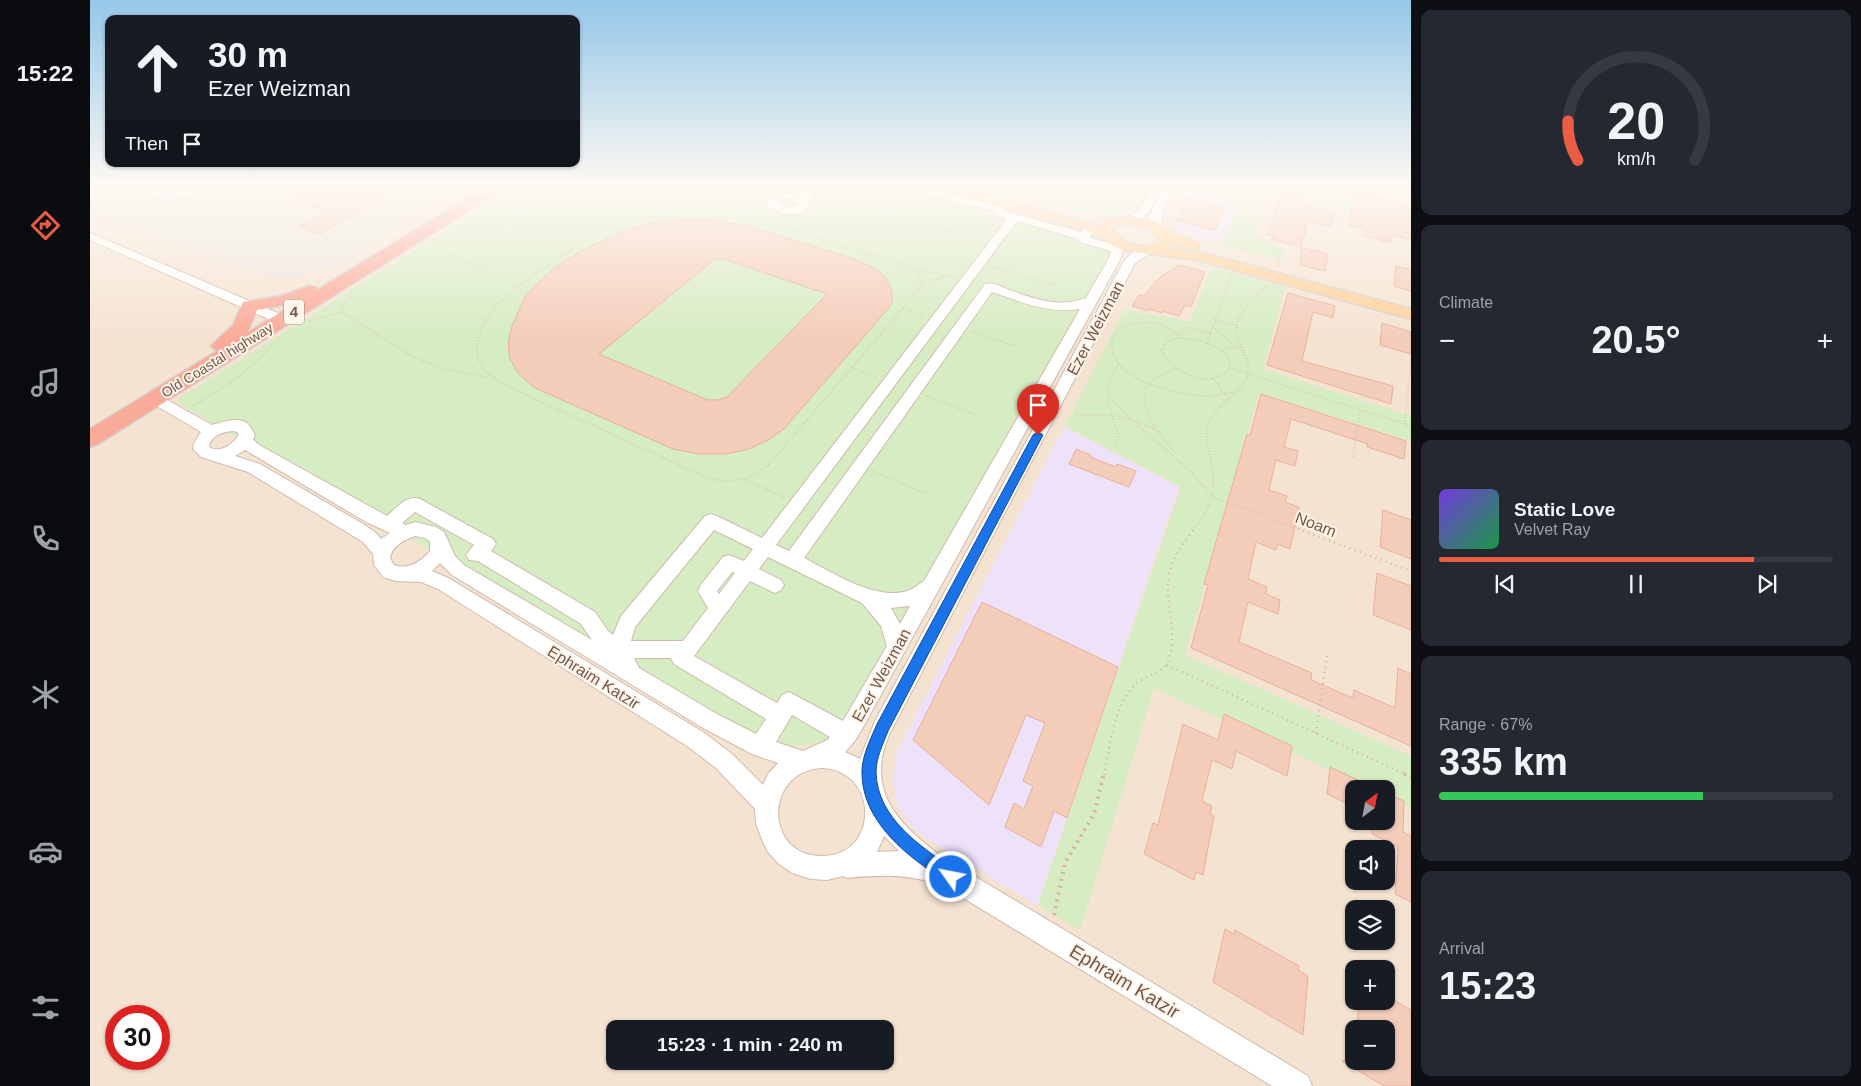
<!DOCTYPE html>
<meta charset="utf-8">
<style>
:root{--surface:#171b24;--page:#242831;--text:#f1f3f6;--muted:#9ea1a6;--line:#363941;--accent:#ec5c44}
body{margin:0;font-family:Helvetica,sans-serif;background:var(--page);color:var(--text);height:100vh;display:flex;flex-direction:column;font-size:19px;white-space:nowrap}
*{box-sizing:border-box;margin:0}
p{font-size:16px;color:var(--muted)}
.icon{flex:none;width:28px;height:28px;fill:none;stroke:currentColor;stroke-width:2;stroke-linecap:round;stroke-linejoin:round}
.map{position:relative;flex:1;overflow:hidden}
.sheet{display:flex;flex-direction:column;gap:10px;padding:10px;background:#0d0f14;width:450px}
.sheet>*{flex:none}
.banner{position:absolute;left:15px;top:15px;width:475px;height:152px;border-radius:10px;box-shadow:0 1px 4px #0004;background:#171b24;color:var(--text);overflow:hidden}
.needle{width:32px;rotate:32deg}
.fabs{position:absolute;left:1255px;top:780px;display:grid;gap:10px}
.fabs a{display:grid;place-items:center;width:50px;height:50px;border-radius:10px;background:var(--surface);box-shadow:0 1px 4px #0004;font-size:25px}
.speed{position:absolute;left:15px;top:1005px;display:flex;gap:10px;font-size:25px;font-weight:700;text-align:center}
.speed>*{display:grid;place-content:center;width:65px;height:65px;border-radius:50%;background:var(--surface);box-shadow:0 1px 4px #0004;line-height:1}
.speed .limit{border:8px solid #d22;background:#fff;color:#111}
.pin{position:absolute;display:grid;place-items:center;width:42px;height:42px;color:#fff;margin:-51px -21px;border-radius:50% 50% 50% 0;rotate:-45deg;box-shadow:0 0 5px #0007}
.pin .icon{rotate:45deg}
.me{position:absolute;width:55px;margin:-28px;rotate:303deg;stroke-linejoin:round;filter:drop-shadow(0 0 4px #0008)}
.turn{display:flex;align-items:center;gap:18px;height:105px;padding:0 20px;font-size:22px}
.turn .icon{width:65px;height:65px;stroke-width:2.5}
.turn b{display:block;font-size:35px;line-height:42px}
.then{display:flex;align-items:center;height:48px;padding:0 20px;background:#0003;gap:10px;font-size:19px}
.big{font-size:38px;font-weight:600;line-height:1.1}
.sheet .tile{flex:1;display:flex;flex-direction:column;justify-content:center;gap:8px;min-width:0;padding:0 18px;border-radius:10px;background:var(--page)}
.sheet .dial{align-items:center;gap:0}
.dial svg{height:130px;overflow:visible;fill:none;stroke:var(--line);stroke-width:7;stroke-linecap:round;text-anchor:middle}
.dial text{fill:var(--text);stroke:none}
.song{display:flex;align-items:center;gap:15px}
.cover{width:60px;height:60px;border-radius:8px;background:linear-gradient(135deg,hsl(260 70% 55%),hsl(140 70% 35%))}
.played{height:5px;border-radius:2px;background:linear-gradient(90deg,var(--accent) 80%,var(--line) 80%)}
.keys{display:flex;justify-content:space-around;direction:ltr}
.heat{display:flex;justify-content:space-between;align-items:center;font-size:28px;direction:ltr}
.charge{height:8px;border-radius:4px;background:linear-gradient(90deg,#34c759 67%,var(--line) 0)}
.trip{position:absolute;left:516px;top:1020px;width:288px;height:50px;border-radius:10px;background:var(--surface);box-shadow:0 1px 4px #0004;font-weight:600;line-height:50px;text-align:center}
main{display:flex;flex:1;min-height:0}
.dock{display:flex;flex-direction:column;width:90px;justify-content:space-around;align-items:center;background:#090b0e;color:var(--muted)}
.dock .icon{width:35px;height:35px}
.dock .on{color:var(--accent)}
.dock b{font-size:22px;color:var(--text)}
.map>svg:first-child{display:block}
.residential{fill:#f5e3d2;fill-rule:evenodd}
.industrial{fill:#ede4df}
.education{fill:#eee1fa}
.green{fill:#d6ecc2}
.building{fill:#f4cdba;stroke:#e7b19a;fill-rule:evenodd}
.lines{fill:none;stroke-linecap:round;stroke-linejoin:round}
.minor-casing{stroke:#d1baac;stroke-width:2}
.major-casing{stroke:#d9cfcc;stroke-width:3}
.highway-casing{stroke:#d9cfcc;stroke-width:3}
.path-far2{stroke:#d9b09d;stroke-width:2;stroke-dasharray:0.5 2.5;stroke-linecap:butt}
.path-far1{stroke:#d9b09d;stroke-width:2.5;stroke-dasharray:1 4.5;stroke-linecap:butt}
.path{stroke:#d9b09d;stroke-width:4;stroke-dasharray:2 5;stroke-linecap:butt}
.minor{fill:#fff;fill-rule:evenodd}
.major{fill:#fed19a;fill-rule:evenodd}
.highway{fill:#faaa98;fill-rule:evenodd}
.path-bridge{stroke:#d9b09d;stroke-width:2;stroke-dasharray:0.5 2.5;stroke-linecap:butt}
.route{fill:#1a73e8;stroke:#114b97}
.labels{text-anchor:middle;stroke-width:4;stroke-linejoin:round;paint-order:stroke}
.far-street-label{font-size:14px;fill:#775548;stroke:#fff6eb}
.shield{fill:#fff6eb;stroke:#a08579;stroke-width:1}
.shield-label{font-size:15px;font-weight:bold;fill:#775548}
.street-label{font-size:16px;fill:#775548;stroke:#fff6eb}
.near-street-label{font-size:19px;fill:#775548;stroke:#fff6eb}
</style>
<main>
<nav class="dock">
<b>15:22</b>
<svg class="icon on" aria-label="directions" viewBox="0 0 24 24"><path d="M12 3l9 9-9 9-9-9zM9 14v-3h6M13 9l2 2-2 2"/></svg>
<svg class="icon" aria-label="music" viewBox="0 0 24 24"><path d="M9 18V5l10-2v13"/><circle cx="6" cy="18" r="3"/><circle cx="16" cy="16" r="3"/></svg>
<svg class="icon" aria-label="phone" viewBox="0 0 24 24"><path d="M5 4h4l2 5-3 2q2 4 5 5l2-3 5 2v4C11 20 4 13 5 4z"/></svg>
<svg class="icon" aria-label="climate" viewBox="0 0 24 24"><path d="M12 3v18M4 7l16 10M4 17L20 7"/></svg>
<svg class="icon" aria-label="car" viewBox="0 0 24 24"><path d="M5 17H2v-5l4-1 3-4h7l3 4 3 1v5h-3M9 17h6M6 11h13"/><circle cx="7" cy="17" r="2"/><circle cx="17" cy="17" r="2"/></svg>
<svg class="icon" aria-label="filters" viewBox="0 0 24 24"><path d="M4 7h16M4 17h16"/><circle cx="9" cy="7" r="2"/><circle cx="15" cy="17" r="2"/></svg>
</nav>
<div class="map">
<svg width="1321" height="1086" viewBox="0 0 1321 1086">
<rect width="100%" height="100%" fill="#fdf1e4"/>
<path class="residential" d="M0 186H1321V1086H0ZM1264 789H1296V821H1264ZM1264 849H1296V881H1264ZM1264 909H1296V941H1264ZM1264 969H1296V1001H1264ZM26 1016H69V1059H26ZM525 1029H795V1061H525ZM1264 1029H1296V1061H1264Z"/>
<path class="industrial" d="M0 186H373L241 268 205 277 178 276 0 213Z"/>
<g class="education">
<path d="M1099 186 1149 203 1134 242 1101 236 1085 230 1082 227 1081 224Z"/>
<path d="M974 427 1089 487 947 905 833 837 824 829 807 805 803 778 807 752Z"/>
</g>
<g class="green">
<path d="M426 186H839L1006 231 1023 244 1022 252 746 734 731 743 689 748 661 737 85 401Z"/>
<path d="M891 186H1062C1058 194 1053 207 1045 211 1020 228 923 194 891 186Z"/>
<path d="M1101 186H1193L1321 216V228L1179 194 1164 235C1177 240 1196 244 1195 262L1132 245 1149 203Z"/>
<path d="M1122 267 1196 287 1173 369 1321 416V441L1169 393 1095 655 1321 756V808L1296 797V789H1280L1064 688 990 930 948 905 1091 487 975 426 1034 310 1100 321Z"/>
</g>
<g class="building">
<path d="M223 186H315L229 234 209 227 239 210 198 201Z"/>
<path d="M1194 186H1215L1210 204 1245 212 1241 227 1218 221 1211 247 1182 240 1183 236 1177 235Z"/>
<path d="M1267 187 1283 190V194L1289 196V198L1321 206V240L1302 235 1301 243 1274 236 1275 229 1258 225Z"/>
<path d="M1097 198 1135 207 1125 231 1086 220Z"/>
<path d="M609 219 655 225 764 259 786 269 796 278 802 292V303L796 311 694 429 678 440 659 449 636 454H609L583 449 443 387 428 373 420 359 418 343 422 326 436 295 463 269 498 247 537 230 561 223ZM625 259H633L737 294 637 397 628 400H618L509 354Z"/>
<path d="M1212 248 1238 254 1235 271 1210 265Z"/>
<path d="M1090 265 1115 272 1101 307 1095 305 1089 316 1073 311 1072 313 1059 309 1058 311 1042 306 1049 295 1054 296 1069 278Z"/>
<path d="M1306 266 1321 270V291L1304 286Z"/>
<path d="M1198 293 1245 306 1243 318 1223 312 1212 361 1303 386 1301 404 1177 365Z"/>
<path d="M1292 323 1321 332V354L1290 345Z"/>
<path d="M1171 394 1316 441 1314 459 1277 447 1278 444 1201 419 1194 447 1208 451 1205 466 1186 460 1179 490 1197 496 1195 502 1209 507 1200 549 1188 544 1186 550 1166 542 1158 579 1177 587 1176 594 1190 600 1188 614 1158 602 1149 642 1222 673 1221 680 1263 698 1264 690 1305 708 1308 668 1321 674V746L1101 648 1118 585 1114 584 1157 434 1160 435Z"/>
<path d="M986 449 1001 455 1000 457 1026 467 1027 464 1046 471 1039 487 979 464Z"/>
<path d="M1293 510 1321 520V559L1290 547Z"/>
<path d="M1287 573 1321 586V630L1283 615Z"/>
<path d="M892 602 1028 667 977 818 964 811 951 847 915 827 924 803 934 809 943 786 933 781 955 723 936 715 899 805 823 740Z"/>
<path d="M1134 714 1202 746 1197 776 1146 751 1142 769 1122 760 1112 801 1122 806 1120 814 1124 816 1113 875 1106 872 1104 880 1054 854 1063 823 1068 825 1093 724 1128 740Z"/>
<path d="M1240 767 1287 789H1264V807L1237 794Z"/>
<path d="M1296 793 1314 801 1313 832 1321 836V902L1305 894 1308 847 1282 834 1283 821H1296Z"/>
<path d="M1135 929 1144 934 1145 930 1209 966 1208 970 1218 976 1213 1035 1123 982Z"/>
<path d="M1296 996 1321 1010V1086H1294L1252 1061H1296V1029H1267L1269 1001H1296Z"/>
</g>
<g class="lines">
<defs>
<g id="minor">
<path d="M44 186H57L78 194 113 186H130L129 188 77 201 45 188Z"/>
<path d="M720 186H731C728 190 723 193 721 197 719 201 720 205 717 208 707 219 685 214 677 204L678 199 692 192 711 194ZM694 198 703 199 708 202V204C701 209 694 208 688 202Z"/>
<path d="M807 186H824L909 206 917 212 991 232 994 229H1002L1004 231 1000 238 1019 243 1017 240 1019 238H1027L1033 249 1031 258 1008 300 771 731 764 742 755 752 770 759 785 721 1034 261C1041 253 1051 244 1062 246L1064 249 1062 252 1045 263 799 735C775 790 808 824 851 856L1218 1076 1222 1086H1182L847 882 844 883C814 874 788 875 757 878L753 876 737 880 721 879 702 873 689 864 678 852 673 842 666 824 665 809 626 768 597 746 348 589 331 582 306 581 293 577 284 565 283 554 273 542 158 472 111 457 103 449 104 443 111 432 60 402 58 399 60 396H70L122 425C132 422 150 416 158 424 161 427 163 432 165 435L163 439 169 445 297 516C306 508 317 494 330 499L403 539 406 544 401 551 505 612 518 631 523 635 531 616 615 516 621 514 627 516 672 538 917 219 909 216 901 210 808 188ZM927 221 988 239 989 242 1021 251 1019 258 996 298C969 309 943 298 917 289 910 286 902 282 895 284L699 551 686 545ZM902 292C931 302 959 314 990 309L834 581C829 584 824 589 817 591 785 601 742 572 714 558ZM143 431 147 432 149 435C143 444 130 454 119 447 121 435 133 432 143 431ZM155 450 276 522 300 533 291 539 285 532 273 524 170 464 145 456ZM325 512 384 545 376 555 379 560 388 561 491 624 502 640 374 565 365 556 354 532 346 527 325 522 316 525 312 523ZM624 530 663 549 654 561 639 555 633 557 610 586 608 591 618 608 593 641H541L545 627ZM325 536 335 538 340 541V551C331 562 318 570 304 565L300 558C302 546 314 540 325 536ZM678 557 772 603 791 626 797 646 753 721 699 692 692 695 687 703 604 656 660 581 685 593 691 590 694 585 691 580 669 569ZM350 563 362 575 613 728 662 754 688 763 678 774 673 785 642 754 613 732 360 579 342 571ZM642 572 645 573 629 594 627 591ZM820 606 810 624 801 608ZM544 658H581L584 664 676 719 666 734 627 714 549 668ZM702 715 740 737 737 740 713 751 686 742ZM732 768C791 771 789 858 730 856 674 855 674 771 732 768ZM794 836 809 851 787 852Z"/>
<path d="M1076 186H1086C1078 199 1066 214 1075 229L1069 232C1047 227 1070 196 1076 186Z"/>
<path d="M1065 190 1070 193C1063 205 1052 227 1035 222L1033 220 1048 211 1061 191Z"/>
<path d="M0 233 197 317 199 320 197 323H187L0 240Z"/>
</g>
<path id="major" d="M840 186H860L1012 227 1017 220 1039 216 1067 222 1077 229 1108 243 1110 246 1108 249 1103 250 1082 243 1078 247 1113 253 1321 309V319L1107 260 1037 251C1022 247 1011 237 996 230L841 189ZM1039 224 1057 228 1068 237 1069 241C1055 250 1030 245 1024 229L1027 226Z"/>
<path id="highway" d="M398 186H416L413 189 8 444 0 447V429L127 351 121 346 143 325 153 302 191 296 219 286 225 287 227 290ZM205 303 157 333 167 310Z"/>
</defs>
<use href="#minor" class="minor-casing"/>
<use href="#major" class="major-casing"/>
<use href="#highway" class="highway-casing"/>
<g class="path-far2">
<path d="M1169 186 1174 190"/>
<path d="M1174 190C1203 190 1226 202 1253 208 1275 213 1299 214 1321 221"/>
<path d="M1174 190 1157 236 1176 242 1186 249 1189 260 1186 267"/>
<path d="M600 198 821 267 829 275 832 283 826 293 679 464C659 481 642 484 617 478L415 385C397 375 383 362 388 340 397 302 433 284 462 263 485 247 508 231 531 215 558 220 578 214 600 198Z"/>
<path d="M600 198 616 186"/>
<path d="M749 199 891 240"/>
<path d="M613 203 635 186"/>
<path d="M1243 205 1247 186"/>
<path d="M426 211 453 219"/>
<path d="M395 231 424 242"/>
<path d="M359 255 391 267"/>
<path d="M903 267 966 285"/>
<path d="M823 268 864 278"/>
<path d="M832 283 855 277"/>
<path d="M813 308 834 315"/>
<path d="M252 312 253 305 262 294"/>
<path d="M1125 320 1147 326"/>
<path d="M219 321 252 312 323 357 354 369 398 377"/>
<path d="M1123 327 1154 353"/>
<path d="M882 332 928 347"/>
<path d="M1087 334 1091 333 1096 327 1120 333"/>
<path d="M1087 338C1103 338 1147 346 1139 370 1120 390 1080 373 1072 350L1076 342Z"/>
<path d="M1091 338C1085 333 1079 328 1072 325 1055 319 1018 323 1022 348 1027 381 1087 395 1115 396 1125 396 1135 394 1145 392"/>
<path d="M1117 343 1134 296"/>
<path d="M1130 350 1148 347"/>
<path d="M1028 364 1018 387 1024 401 1035 414 1098 469 1123 497 1212 530"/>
<path d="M762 368 786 377"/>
<path d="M1140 368 1321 426"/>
<path d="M1084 369C1075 373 1064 377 1058 386 1044 408 1076 441 1089 457"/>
<path d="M1123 378 1135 394"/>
<path d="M1019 393 1018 403 1029 437 1025 446"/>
<path d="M836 396 886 415"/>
<path d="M103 406 152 375 185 343"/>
<path d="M985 415H1022L1041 420"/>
<path d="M1046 421 1068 431"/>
<path d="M1315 424 1321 358"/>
<path d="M1263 457 1270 410"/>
<path d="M782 471 836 494"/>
<path d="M655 480 696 498"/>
<path d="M1103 530C1121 508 1128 488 1121 460 1119 450 1115 440 1117 430 1120 407 1147 399 1156 379 1165 359 1144 344 1147 325 1149 310 1169 298 1176 285"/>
</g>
<g class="path-far1">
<path d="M1208 529 1321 571"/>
<path d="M1077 665 1317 775"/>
<path d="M1226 733 1237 654"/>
<path d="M1014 775C1020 746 1023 708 1044 686 1055 674 1074 675 1079 658 1089 630 1072 600 1080 571 1084 555 1094 542 1104 529"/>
</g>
<g class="path">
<path d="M1314 774 1321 777"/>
<path d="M964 915 975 863 1004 814 1014 774"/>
</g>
<use href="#minor" class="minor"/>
<use href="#major" class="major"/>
<use href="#highway" class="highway"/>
<path class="path-bridge" d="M1134 296 1157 236"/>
</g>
<linearGradient id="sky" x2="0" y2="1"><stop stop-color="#94c7e8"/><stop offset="0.55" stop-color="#fef9f3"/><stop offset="1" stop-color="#fef9f3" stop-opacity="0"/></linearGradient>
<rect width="1321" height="338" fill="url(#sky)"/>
<path class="route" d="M948 432 953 435 798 731C793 744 786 758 786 772 787 819 832 847 866 871L869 877 866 882 861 884C851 880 843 873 835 867 804 845 771 813 772 771 772 756 781 738 787 724L943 435Z"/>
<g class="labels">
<g class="far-street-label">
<text transform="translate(127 360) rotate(-32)" y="5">Old Coastal highway</text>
</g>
<rect class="shield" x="194" y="299.5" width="20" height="25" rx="4"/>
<g class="shield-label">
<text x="204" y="317">4</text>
</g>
<g class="street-label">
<text transform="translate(1005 328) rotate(-62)" y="6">Ezer Weizman</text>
<text transform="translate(1226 524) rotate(21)" y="6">Noam</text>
<text transform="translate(791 675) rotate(-61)" y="6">Ezer Weizman</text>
<text transform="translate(504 677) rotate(32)" y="6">Ephraim Katzir</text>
</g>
<g class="near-street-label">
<text transform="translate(1035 981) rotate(31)" y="7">Ephraim Katzir</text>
</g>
</g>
</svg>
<div class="fabs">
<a><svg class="needle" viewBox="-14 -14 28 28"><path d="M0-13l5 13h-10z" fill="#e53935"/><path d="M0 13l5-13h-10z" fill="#9ea1a6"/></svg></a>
<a><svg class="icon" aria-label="sound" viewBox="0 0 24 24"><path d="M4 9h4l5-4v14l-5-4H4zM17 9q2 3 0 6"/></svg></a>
<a><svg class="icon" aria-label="layers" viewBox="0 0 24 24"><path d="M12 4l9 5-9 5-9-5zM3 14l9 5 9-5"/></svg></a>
<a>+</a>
<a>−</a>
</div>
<div class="speed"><div class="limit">30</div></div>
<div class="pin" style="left:948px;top:435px;background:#d93025"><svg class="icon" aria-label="arrive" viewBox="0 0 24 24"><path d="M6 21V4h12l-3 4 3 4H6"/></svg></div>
<svg class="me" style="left:861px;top:877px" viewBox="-20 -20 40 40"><circle r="17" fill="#1a73e8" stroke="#fff" stroke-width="3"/><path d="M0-11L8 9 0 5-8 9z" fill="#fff"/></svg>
<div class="trip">15:23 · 1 min · 240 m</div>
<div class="banner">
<div class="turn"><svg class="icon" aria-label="ahead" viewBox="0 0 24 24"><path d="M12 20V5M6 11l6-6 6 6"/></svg><div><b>30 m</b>Ezer Weizman</div></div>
<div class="then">Then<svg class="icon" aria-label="arrive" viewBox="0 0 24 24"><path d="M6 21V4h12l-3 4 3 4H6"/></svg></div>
</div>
</div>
<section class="sheet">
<div class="tile dial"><svg viewBox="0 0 100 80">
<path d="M14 69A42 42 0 1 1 86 69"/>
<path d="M14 69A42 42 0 0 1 8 45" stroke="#ec5c44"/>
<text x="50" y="56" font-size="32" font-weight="700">20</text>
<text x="50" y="72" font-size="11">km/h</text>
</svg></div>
<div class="tile"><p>Climate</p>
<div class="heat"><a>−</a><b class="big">20.5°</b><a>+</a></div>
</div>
<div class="tile">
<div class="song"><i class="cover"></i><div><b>Static Love</b><p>Velvet Ray</p></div></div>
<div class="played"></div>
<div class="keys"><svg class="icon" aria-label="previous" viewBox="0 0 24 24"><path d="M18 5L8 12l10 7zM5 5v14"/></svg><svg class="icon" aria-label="pause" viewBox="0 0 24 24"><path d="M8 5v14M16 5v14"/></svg><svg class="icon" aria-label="next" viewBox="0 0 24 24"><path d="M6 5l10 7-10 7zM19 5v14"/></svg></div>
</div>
<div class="tile"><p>Range · 67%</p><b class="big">335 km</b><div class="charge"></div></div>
<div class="tile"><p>Arrival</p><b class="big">15:23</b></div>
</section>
</main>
